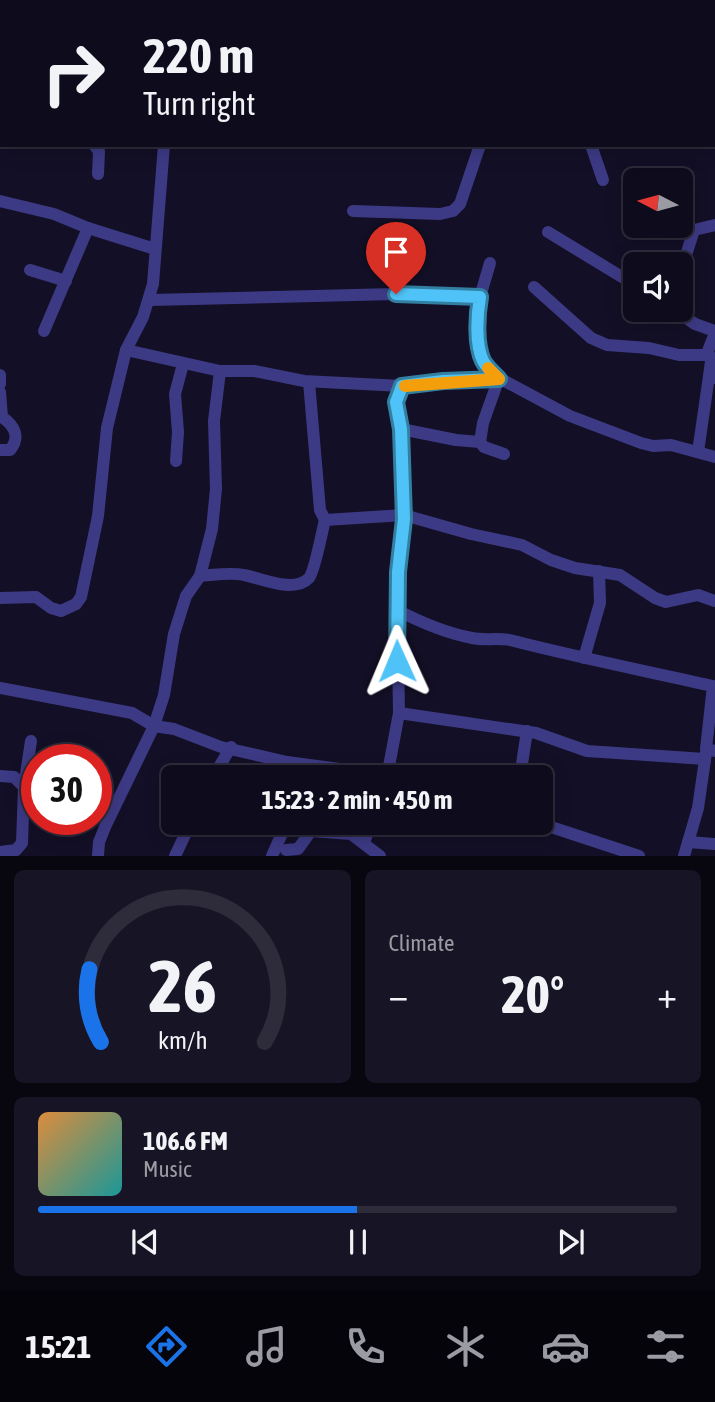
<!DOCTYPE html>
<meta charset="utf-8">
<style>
:root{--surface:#0e0b1c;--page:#171425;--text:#f1f3f6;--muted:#9b9ba3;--line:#2e2b3b;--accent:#1a73e8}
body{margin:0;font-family:"Asap Condensed",sans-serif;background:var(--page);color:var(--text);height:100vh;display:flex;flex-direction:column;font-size:26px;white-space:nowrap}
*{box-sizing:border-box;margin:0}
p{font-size:23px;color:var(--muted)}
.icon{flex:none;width:38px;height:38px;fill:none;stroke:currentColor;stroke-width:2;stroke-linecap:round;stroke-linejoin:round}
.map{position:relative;height:856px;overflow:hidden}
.sheet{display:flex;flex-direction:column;gap:14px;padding:14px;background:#08060f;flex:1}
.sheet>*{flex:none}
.top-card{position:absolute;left:0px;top:0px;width:716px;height:147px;box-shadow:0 4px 18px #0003,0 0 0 2px var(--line);background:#0e0b1c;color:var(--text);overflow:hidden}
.needle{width:46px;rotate:276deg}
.buttons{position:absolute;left:623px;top:168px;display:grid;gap:14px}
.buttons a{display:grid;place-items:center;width:70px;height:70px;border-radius:10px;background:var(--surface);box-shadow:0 4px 18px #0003,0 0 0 2px var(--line);font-size:35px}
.speed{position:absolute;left:21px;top:744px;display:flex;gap:14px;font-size:35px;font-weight:700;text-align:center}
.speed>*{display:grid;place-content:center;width:91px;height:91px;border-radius:50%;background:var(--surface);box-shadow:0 4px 18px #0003,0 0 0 2px var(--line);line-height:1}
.speed .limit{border:10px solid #d22;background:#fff;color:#111}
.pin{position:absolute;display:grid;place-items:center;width:60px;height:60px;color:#fff;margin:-72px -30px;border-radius:50% 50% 50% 0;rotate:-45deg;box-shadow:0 0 7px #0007}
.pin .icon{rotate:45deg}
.me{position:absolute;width:77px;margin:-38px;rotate:359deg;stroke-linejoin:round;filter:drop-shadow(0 0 5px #0008)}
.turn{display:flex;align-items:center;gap:24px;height:147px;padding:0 28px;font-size:32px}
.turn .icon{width:91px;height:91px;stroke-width:2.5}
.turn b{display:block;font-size:49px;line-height:60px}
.big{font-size:52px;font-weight:700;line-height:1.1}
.sheet .tile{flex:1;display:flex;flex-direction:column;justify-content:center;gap:10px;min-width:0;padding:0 24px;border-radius:10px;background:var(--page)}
.sheet .dial{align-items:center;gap:0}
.dial svg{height:182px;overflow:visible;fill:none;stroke:var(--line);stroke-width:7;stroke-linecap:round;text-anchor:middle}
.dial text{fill:var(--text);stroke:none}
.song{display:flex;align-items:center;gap:21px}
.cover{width:84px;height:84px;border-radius:10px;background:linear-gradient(135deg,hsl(30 70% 55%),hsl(180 70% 35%))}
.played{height:7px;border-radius:4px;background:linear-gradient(90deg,var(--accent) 50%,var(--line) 50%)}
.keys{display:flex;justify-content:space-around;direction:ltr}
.heat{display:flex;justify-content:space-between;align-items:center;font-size:38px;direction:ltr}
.sheet .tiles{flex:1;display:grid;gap:14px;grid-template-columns:1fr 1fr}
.tile:last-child{grid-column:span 2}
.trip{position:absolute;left:161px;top:765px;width:392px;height:70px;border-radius:10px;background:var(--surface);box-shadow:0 4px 18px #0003,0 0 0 2px var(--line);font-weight:700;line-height:70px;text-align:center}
.tab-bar{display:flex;height:112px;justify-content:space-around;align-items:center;background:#06040b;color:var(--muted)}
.tab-bar .icon{width:49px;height:49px}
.tab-bar .selected{color:var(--accent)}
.tab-bar b{font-size:32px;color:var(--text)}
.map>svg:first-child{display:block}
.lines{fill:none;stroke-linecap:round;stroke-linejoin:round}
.minor{stroke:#3d3a85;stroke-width:12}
.route-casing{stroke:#337fa1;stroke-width:18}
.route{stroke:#4fc3f7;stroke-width:12}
.slow{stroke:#f59e0b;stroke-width:12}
</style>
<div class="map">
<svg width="715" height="856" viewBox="0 0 715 856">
<rect width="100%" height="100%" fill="#130f26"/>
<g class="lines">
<g class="minor">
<path d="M382 0 385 2"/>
<path d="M622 0 625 2"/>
<path d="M586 1 588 2"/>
<path d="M192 2 193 0"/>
<path d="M538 2 539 0"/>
<path d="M0 22H2"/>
<path d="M714 55H715"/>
<path d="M0 82 2 91"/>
<path d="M0 115 2 107"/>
<path d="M94 145 99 151 98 174"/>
<path d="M591 145 603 180"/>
<path d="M0 201 54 214 88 228 155 249"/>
<path d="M353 211 440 214 453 211 460 204 480 145"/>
<path d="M548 232 635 285"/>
<path d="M30 270 66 281"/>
<path d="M681 271 694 230 715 225"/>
<path d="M534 287 591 338 607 345 649 348 679 355H709"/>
<path d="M480 297 490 263"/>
<path d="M150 300 395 294 480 297V352L488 368 499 378 483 423 480 442 484 447 504 454"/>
<path d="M675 310 695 324 715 331"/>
<path d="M44 331 88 228"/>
<path d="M126 350 220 371H254L304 381 402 386 443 381 499 378 570 416 641 443 653 446 671 445 715 457"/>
<path d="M0 375V384"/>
<path d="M715 378 709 376 711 361 708 351 715 333"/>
<path d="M309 382 320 510 325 520 404 515 471 534 522 545 551 560 575 568 620 575 655 598 666 602 698 595 715 601"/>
<path d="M0 392 2 417C14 425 21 437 10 450H0"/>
<path d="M401 429 456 440 480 442"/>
<path d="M698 452 709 376"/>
<path d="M176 461 178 432 175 394 183 364"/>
<path d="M200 576C214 575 230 572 244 575 261 578 294 594 309 578 315 571 322 531 325 520"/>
<path d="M0 598 36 597 51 608 61 611 76 604 81 597 98 516 107 428 126 350 143 317 153 284 164 145"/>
<path d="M397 610C420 622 446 633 472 638 486 641 500 637 514 641 580 658 646 671 713 686L706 749 715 751"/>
<path d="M584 658 600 603 599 571"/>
<path d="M0 688 132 713 154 726 174 729 221 747 287 762 355 771 380 777"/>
<path d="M399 713 536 733 587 751 705 759"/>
<path d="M0 776 14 777 24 787 22 843 16 850 0 852"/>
<path d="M213 777 231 747"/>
<path d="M387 777 399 713 397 589 404 519 401 429 396 402 402 386"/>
<path d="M520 777 527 731"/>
<path d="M24 787 31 741"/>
<path d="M536 822 639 856"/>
<path d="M688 842 715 844"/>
<path d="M364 843 371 822"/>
<path d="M286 850 298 849 311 831 351 834 380 856"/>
<path d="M98 856 99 842 105 827 154 726 164 695 174 634 186 596 200 576 212 529 216 489 214 421 220 371"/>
<path d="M175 856 191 822"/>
<path d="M272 856 287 822"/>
<path d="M684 856 698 808 706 753"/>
</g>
</g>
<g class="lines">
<defs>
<path id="route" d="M396 294 480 297C477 315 475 344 483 361 487 368 493 373 499 379L443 381 402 386 396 402 401 429 404 519 398 572 397 661"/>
</defs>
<use href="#route" class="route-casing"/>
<use href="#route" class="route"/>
<path class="slow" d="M405 386 499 379 488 368"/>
</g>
</svg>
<div class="buttons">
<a><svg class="needle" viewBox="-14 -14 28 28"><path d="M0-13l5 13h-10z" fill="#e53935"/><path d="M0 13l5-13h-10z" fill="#9b9ba3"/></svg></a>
<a><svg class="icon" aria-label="sound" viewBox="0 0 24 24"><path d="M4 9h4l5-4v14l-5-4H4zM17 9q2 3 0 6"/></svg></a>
</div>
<div class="speed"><div class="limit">30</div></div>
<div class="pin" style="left:396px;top:294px;background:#d93025"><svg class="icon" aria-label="arrive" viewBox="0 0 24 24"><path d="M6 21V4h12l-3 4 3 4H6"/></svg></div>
<svg class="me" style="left:397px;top:661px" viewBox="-20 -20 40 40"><path d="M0-17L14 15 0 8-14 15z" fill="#4fc3f7" stroke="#fff" stroke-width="4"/></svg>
<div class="trip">15:23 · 2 min · 450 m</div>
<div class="top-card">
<div class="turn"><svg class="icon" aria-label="right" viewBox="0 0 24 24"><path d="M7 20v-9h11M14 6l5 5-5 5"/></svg><div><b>220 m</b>Turn right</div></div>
</div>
</div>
<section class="sheet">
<div class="tiles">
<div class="tile dial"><svg viewBox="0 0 100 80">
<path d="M14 69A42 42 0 1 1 86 69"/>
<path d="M14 69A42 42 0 0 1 9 37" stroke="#1a73e8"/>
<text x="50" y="56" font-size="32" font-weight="700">26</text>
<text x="50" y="72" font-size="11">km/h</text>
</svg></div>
<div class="tile"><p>Climate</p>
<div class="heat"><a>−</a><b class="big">20°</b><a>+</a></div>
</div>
<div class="tile">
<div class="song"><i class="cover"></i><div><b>106.6 FM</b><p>Music</p></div></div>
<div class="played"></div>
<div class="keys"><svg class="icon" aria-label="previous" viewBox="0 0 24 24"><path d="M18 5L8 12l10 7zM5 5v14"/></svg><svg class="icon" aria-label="pause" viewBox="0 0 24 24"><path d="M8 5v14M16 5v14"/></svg><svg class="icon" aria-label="next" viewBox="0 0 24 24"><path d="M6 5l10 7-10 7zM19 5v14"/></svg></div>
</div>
</div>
</section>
<nav class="tab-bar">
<b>15:21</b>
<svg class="icon selected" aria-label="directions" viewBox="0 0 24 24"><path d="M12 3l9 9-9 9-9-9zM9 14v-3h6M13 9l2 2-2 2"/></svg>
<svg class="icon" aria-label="music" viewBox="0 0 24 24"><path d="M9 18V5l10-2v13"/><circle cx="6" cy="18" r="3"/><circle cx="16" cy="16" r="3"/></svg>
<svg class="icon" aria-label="phone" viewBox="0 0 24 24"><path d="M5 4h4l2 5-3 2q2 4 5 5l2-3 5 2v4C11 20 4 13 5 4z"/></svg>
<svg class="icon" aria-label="climate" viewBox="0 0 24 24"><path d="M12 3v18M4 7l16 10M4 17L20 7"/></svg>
<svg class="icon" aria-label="car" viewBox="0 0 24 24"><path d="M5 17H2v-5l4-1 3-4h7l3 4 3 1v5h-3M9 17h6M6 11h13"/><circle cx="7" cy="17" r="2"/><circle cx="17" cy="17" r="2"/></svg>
<svg class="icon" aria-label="filters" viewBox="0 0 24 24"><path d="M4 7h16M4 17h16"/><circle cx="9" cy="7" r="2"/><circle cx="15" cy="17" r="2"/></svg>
</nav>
